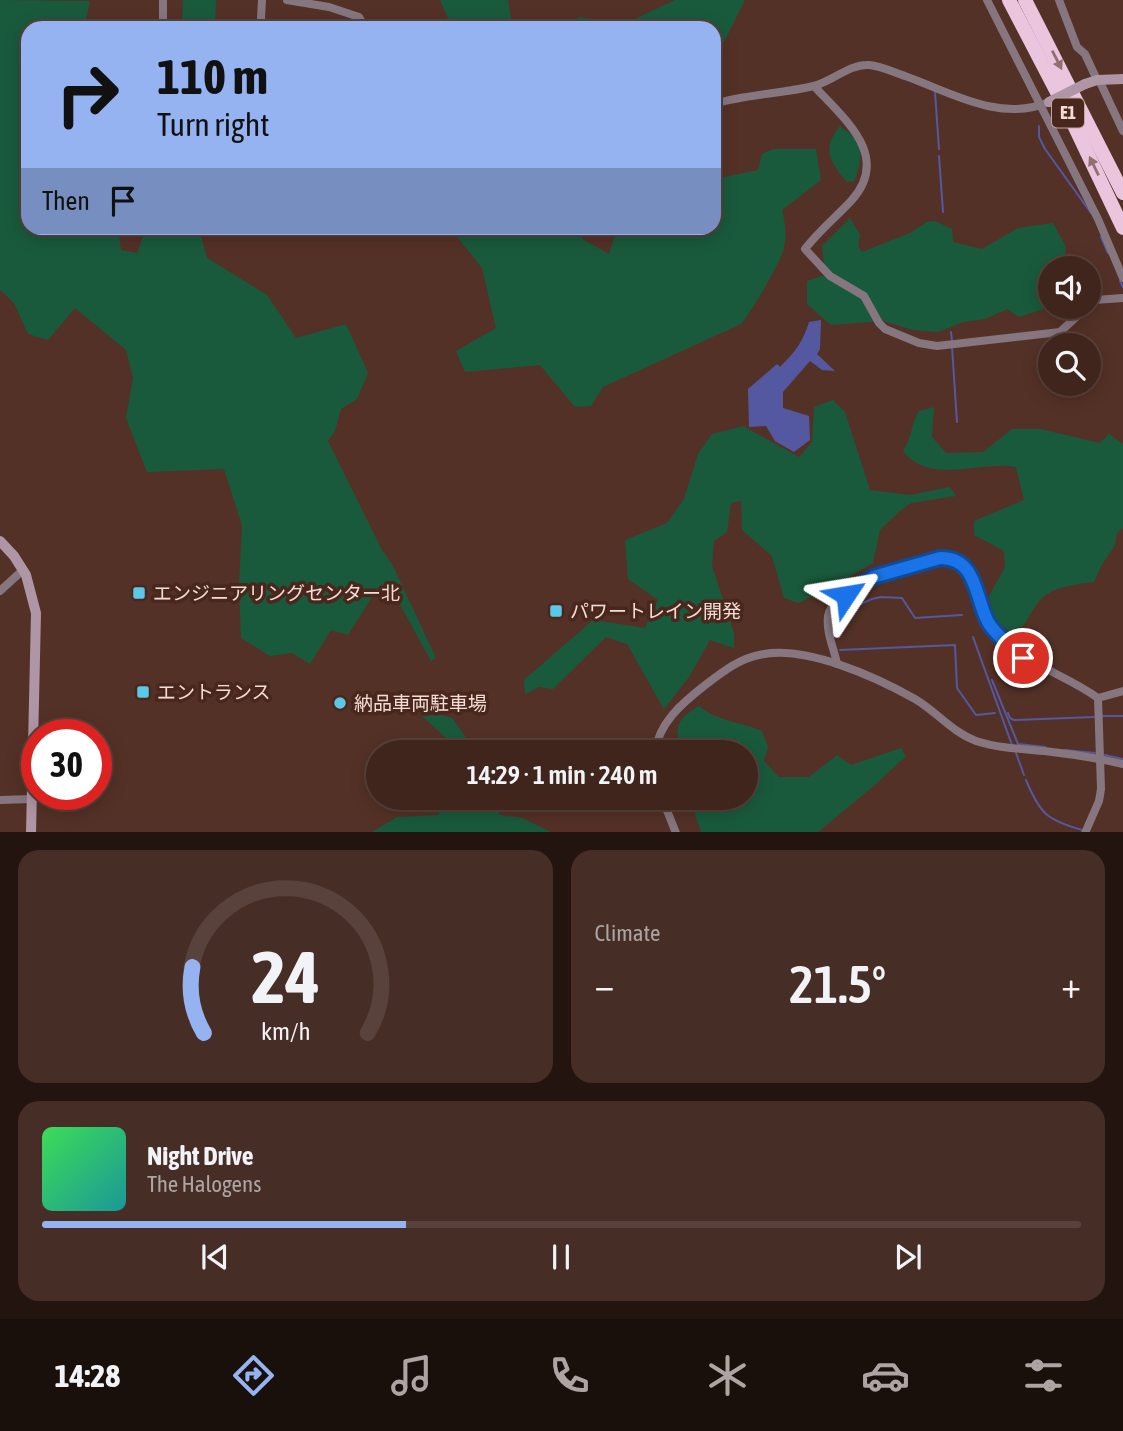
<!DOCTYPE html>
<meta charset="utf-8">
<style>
:root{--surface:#3f251c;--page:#462d25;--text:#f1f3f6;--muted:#ada5a3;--line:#58423b;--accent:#95b2f1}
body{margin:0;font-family:"Asap Condensed","Noto Sans JP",sans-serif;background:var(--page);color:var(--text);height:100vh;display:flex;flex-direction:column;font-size:26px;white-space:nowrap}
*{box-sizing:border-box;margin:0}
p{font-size:23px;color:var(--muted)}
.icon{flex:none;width:38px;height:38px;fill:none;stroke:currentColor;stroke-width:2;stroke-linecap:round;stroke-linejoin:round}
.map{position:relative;height:832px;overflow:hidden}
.panel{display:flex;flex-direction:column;gap:18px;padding:18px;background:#23140f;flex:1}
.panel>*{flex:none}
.hud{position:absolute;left:21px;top:21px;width:700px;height:214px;border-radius:21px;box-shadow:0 4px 18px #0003,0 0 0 2px var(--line);background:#95b2f1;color:#111;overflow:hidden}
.fabs{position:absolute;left:1038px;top:256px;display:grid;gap:14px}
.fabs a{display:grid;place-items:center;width:63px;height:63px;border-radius:50%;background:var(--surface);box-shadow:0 4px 18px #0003,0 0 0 2px var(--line);font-size:35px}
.speed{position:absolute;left:21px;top:719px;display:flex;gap:14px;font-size:35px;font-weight:700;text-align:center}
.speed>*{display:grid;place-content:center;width:91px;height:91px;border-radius:50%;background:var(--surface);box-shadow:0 4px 18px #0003,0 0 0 2px var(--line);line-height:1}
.speed .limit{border:10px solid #d22;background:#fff;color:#111}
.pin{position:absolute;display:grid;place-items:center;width:60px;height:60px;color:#fff;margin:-30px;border:4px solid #fff;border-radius:50%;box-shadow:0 2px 7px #0007}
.me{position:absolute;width:77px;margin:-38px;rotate:57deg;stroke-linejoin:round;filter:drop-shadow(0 0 5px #0008)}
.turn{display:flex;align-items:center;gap:24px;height:147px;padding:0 21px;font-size:32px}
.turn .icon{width:91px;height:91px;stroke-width:2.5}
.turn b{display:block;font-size:49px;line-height:60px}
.then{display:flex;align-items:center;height:66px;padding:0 21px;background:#0003;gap:14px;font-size:26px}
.big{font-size:52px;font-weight:600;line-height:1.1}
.panel .card{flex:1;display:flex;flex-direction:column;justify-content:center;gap:10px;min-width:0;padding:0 24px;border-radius:21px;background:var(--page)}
.panel .dial{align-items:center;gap:0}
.dial svg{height:182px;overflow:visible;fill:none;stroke:var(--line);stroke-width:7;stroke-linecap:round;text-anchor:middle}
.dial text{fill:var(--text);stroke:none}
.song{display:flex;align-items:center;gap:21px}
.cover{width:84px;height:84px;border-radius:10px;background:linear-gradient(135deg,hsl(130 70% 55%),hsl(180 70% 35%))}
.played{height:7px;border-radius:4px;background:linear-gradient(90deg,var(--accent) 35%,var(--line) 35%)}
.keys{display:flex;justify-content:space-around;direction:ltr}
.heat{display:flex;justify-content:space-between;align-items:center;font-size:38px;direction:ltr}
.panel .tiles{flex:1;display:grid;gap:18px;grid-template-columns:1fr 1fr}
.card:last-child{grid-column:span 2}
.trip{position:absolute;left:366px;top:740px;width:392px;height:70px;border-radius:35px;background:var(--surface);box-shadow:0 4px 18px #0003,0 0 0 2px var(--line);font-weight:600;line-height:70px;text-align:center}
.tabs{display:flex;height:112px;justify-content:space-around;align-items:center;background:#190f0b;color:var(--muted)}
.tabs .icon{width:49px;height:49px}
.tabs .active{color:var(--accent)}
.tabs b{font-size:32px;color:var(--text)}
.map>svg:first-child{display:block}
.green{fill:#1a5a3c}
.water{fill:#5458a0}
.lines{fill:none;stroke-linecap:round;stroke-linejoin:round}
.stream{stroke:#5458a0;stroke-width:2}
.street{stroke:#867680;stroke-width:8}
.secondary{stroke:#af96a6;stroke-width:10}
.highway{stroke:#ebc5de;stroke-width:14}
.secondary-bridge{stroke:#af96a6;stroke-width:10}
.oneway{fill:#926e73}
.route-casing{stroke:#114b97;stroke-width:18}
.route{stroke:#1a73e8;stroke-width:12}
.poi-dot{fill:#5ac8e6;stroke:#49271c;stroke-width:2.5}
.labels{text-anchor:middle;stroke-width:7;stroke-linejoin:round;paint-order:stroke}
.shield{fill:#49271c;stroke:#c0a69e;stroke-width:2}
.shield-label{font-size:18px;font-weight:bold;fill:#f3dcd5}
.poi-label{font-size:19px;fill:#f3dcd5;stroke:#49271c;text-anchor:start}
</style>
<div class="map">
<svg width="1123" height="833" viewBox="0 0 1123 833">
<rect width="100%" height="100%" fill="#543126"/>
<g class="green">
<path d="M0 0 90 1 84 28H28L26 116 28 120V228H118L121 250 137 253 146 228H199L207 258 267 295 296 338 346 324 368 373 357 399 341 409 335 431 328 441 382 550 392 564 436 658 431 661 397 599 375 592 348 635 331 630 310 664 292 653 270 656 241 638 239 586 242 525 224 469 147 472 126 418 133 378 126 350 75 308 48 340 28 334 14 303 0 290Z"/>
<path d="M183 0H216L215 28H182Z"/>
<path d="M440 0H508L511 18 517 28H452Z"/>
<path d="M675 0H745L724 42 714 46V28H557L580 17 626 23Z"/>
<path d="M840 126C845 130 854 136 858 142 863 152 859 172 854 181L847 182C830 162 821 149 840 126Z"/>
<path d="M773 149H816L821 180 782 210C785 223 787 234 784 248 781 262 751 312 741 324L603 387 591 406 575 407 540 365 465 372 456 351 496 328 482 268 450 228H575L584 240 609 254 617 228H714V179L758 170 762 154Z"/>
<path d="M850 218 860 235 858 246 862 252 910 233 927 222 935 221 952 229 953 242 982 249 1018 228 1053 223 1066 247 1064 268H1050V306H1053L1019 317 1007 309 985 319 963 322 938 332 913 330 883 321 831 325 807 304V281L825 275 822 246Z"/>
<path d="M833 400 845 412 870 490 910 495 950 487 956 496 911 503 901 510 880 530 873 563 827 590 798 603 784 598 772 556 742 530 741 501 731 503 727 532 714 541 712 566 734 633V648L710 640 689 677 664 709 627 644 606 637 553 689 539 687 525 694 524 680 593 620 645 628 658 600 628 579 625 540 667 523 684 499 698 454 712 434 743 426 799 457 812 442 814 407Z"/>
<path d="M934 407 932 437 946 453 983 452 1012 429H1040L1100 443 1109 434 1123 444V528L1117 533 1115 545 1101 566 1094 582C1073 585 1050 586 1037 604 1025 620 1031 621 1012 634L994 618 989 596 1005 567 1004 551 974 535V521L1024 500 1016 467C980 460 930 486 903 451 913 436 910 426 919 411Z"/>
<path d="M699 706C718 722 739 721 762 731L768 747 764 761 779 777H809L837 755 851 765 901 748 906 756 876 784 818 832H701L690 798H746V752H680C676 726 675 720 699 706Z"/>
<path d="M441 715 452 718 467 739 485 748 484 752H452L448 740 422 716Z"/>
<path d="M447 798H493L500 815 522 818 551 832H372L397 817 438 815Z"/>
</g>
<path class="water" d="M821 320 820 349 817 354 835 371 822 370 810 361 783 392V408L809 416 810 440 794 452 775 441 766 426 749 427 748 389 777 364 780 367C795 352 803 342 809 322Z"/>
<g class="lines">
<g class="stream">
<path d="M935 92 939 149"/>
<path d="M1039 126V137L1045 149 1091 213"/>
<path d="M939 156 943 212"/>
<path d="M1101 237 1108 253"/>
<path d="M1120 281 1123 287"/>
<path d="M951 332 952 341"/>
<path d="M952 347 957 422"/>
<path d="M832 617 872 599 881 597 902 598 915 618 962 615"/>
<path d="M973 637 1012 745"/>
<path d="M840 650 955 645 957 688 976 715 995 713"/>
<path d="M992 680 1018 744 1045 747"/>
<path d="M1008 713 1010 718 1014 720 1094 717"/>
<path d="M1102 716H1123"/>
<path d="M1065 750 1095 753"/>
<path d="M1016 753 1024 775"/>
<path d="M1105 755 1123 759"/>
<path d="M1026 780C1040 814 1047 820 1082 830"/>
</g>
<g class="street">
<path d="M163 0V28"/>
<path d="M262 0 261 18 263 28"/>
<path d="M287 0 329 7 359 17 365 28"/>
<path d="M987 0 1098 219 1123 278"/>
<path d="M1059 0 1077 47 1085 54 1097 80"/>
<path d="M1099 80 1123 131"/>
<path d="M814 86C844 119 892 156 851 201 836 217 819 231 805 249L830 276 864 296 879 323 885 329 919 343 937 346 1060 332 1088 306"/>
<path d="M714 104C746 94 781 94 814 86 833 81 849 64 869 65 881 66 893 72 905 76 950 92 1000 123 1049 102"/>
<path d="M1088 306 1095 300 1123 298"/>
<path d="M0 591 23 570"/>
<path d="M837 664C834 648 826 633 828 616 834 583 912 565 940 558 980 557 973 603 991 626 1022 665 1060 671 1098 698L1101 789 1099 801 1085 833"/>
<path d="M1098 698 1123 691"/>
<path d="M655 752C659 723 681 704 704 686 720 674 738 659 759 655 804 644 876 677 915 699 937 712 952 732 976 741 998 748 1021 749 1044 751 1071 754 1097 758 1123 764"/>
<path d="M662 798 676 833"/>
<path d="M0 800 32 799"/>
</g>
<g class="secondary">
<path d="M1085 84 1097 80 1123 79"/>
<path d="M0 541 14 556 26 575 36 613 31 833"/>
</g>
<g class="highway">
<path d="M1009 0 1072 121 1123 228"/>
<path d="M1025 0 1123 193"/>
</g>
<path class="secondary-bridge" d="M1049 102 1085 84"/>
</g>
<defs><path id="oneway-solid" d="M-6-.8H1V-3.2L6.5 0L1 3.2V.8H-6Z" transform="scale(1.75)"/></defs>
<g class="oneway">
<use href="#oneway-solid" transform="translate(1057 60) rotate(63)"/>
<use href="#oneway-solid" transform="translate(1094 166) rotate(-116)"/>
</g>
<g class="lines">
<defs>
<path id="route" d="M846 595 873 577 940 558C977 557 975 598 988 622 996 636 1012 647 1023 658"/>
</defs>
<use href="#route" class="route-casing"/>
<use href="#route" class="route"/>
</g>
<g class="poi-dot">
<rect x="132" y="586" width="14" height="14" rx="3.5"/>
<rect x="549" y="604" width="14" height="14" rx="3.5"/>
<rect x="136" y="685" width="14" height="14" rx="3.5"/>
<circle cx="340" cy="703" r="7"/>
</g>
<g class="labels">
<rect class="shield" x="1052" y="98.5" width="32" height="29" rx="5"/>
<g class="shield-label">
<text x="1068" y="119">E1</text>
</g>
<g class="poi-label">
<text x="153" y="600">エンジニアリングセンター北</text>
<text x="570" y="618">パワートレイン開発</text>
<text x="157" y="699">エントランス</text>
<text x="354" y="710">納品車両駐車場</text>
</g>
</g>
</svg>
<div class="fabs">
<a><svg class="icon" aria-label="sound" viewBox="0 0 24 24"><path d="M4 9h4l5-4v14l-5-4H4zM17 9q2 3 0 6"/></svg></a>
<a><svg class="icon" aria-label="search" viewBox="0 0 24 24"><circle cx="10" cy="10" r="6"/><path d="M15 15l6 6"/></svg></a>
</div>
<div class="speed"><div class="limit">30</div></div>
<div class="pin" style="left:1023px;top:658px;background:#d93025"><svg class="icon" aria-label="arrive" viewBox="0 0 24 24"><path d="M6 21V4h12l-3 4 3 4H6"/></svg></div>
<svg class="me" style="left:846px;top:595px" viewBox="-20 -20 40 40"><path d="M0-17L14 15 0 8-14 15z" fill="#1a73e8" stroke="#fff" stroke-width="4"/></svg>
<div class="trip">14:29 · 1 min · 240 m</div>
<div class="hud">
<div class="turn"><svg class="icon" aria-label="right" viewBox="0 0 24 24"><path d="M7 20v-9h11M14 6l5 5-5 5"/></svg><div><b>110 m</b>Turn right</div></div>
<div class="then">Then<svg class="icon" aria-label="arrive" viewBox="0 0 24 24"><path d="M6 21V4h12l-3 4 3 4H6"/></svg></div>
</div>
</div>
<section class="panel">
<div class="tiles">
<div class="card dial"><svg viewBox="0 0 100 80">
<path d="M14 69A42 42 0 1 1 86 69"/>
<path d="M14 69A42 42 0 0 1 9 40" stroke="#95b2f1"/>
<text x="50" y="56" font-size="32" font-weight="700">24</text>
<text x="50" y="72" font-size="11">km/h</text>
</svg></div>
<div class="card"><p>Climate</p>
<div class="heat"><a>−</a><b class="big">21.5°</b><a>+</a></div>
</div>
<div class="card">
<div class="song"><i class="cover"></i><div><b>Night Drive</b><p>The Halogens</p></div></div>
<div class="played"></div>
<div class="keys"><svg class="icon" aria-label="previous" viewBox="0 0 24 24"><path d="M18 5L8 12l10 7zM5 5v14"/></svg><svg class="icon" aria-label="pause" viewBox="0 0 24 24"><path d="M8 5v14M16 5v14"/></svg><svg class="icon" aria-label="next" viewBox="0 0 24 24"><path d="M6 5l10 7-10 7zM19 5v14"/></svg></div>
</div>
</div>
</section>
<nav class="tabs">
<b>14:28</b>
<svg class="icon active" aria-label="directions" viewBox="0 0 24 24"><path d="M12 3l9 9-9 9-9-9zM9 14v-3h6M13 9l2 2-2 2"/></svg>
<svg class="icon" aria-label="music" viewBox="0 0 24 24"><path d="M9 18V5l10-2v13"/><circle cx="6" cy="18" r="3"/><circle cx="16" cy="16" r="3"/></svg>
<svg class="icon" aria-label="phone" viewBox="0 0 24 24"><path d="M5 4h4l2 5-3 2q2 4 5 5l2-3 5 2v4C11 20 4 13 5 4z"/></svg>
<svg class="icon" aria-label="climate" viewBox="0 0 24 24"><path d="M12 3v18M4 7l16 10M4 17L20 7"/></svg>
<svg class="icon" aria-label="car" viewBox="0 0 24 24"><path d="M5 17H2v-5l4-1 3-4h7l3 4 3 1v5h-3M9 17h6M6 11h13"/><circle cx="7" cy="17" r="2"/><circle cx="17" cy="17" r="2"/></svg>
<svg class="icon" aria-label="filters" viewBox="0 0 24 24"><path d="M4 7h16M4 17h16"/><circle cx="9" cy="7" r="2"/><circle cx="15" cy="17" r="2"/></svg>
</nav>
